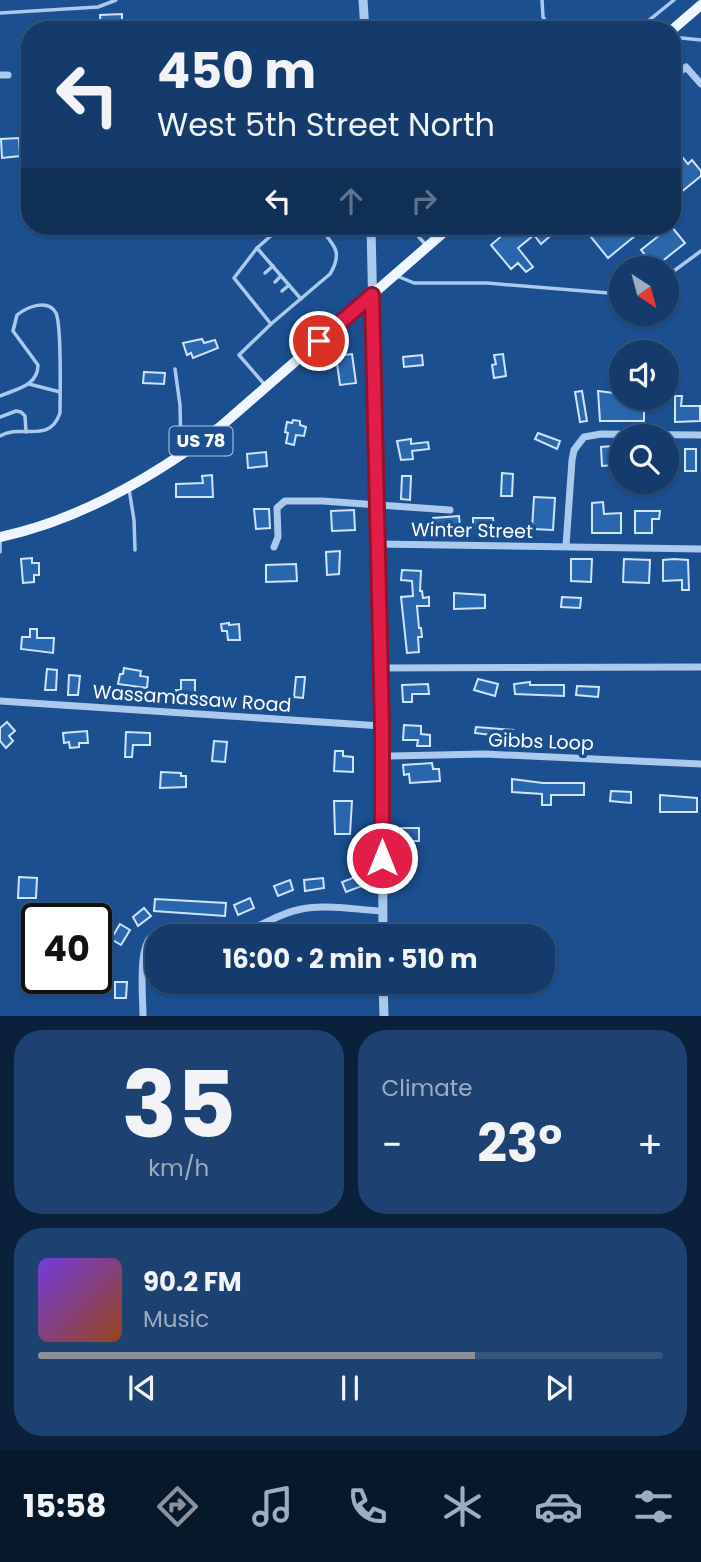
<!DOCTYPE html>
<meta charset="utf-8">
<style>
:root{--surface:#143b6b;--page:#1d4271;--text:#f1f3f6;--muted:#9dadc1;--line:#33557e;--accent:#8c9099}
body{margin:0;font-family:Poppins,sans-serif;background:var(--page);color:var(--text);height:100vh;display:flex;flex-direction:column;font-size:26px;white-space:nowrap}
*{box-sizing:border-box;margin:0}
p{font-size:23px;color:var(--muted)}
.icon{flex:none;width:38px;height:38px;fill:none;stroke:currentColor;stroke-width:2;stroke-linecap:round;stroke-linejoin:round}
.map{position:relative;height:1016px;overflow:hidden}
.side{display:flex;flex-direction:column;gap:14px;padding:14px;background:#0b203b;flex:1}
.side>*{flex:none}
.top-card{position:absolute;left:21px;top:21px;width:660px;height:214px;border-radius:28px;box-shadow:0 2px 5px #0004,0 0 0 2px var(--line);background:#143b6b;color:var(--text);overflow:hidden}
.needle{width:46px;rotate:144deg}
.buttons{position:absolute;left:609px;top:256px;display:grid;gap:14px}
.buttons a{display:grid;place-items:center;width:70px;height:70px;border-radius:50%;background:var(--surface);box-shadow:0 2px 5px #0004,0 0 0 2px var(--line);font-size:35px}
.speed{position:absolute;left:21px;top:903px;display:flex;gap:14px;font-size:35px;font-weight:700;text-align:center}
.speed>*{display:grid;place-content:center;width:91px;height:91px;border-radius:50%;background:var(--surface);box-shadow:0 2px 5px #0004,0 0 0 2px var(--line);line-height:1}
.speed .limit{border:4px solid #111;border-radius:10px;background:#fff;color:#111}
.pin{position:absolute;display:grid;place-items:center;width:60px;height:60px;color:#fff;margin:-30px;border:4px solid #fff;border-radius:50%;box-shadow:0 2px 7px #0007}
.me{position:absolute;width:77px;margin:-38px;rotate:0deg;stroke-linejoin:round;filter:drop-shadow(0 0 5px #0008)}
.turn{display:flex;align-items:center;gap:24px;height:147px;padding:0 21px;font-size:32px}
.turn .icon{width:91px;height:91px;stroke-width:2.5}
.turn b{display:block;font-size:49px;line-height:60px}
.lanes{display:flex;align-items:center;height:66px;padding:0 21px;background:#0003;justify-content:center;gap:35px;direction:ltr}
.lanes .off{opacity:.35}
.big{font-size:52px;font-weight:700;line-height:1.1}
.side .widget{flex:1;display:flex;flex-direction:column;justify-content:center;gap:10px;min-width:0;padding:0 24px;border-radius:28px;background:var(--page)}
.side .dial{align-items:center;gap:0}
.dial b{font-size:91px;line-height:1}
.song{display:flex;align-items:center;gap:21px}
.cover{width:84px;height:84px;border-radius:10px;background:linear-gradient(135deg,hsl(260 70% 55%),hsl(20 70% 35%))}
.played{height:7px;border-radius:4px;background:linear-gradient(90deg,var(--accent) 70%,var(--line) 70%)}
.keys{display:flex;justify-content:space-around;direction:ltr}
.heat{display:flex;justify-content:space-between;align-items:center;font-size:38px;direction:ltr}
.side .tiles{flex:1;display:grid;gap:14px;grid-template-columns:1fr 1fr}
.widget:last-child{grid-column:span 2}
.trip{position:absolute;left:145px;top:924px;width:410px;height:70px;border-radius:28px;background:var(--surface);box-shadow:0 2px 5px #0004,0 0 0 2px var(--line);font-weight:700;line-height:70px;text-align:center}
.tabs{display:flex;height:112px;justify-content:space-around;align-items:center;background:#08182b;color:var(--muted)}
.tabs .icon{width:49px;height:49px}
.tabs .on{color:var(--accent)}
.tabs b{font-size:32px;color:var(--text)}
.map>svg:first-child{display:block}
.building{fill:#2a66ad;stroke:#cfe3fa;stroke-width:2}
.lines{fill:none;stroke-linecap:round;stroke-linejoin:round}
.service{stroke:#a9c9ee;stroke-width:3.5}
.minor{stroke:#a9c9ee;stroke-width:7}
.tertiary{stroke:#a9c9ee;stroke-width:9}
.primary{stroke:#f0f6ff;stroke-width:10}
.route-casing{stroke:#92132f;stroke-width:18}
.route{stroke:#e11d48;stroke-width:12}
.labels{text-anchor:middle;stroke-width:7;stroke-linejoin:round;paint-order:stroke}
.shield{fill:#1b4f8f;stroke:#bbcadd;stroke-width:2}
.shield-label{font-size:18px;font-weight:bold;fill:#fff}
.street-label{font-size:19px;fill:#fff;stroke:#1b4f8f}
</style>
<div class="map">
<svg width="701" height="1016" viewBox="0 0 701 1016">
<rect width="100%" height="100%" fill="#1b4f8f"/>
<g class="building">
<path d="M122 14V26L101 27 100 15Z"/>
<path d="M19 138 20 156 2 158 1 139Z"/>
<path d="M672 144 688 164 692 160 701 171V176L675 197 672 193Z"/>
<path d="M513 226H551L556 231 541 244 534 235 518 248 533 267 526 272 518 263 511 269 491 245Z"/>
<path d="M593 226 597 231 604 226H647L608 258 586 231Z"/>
<path d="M671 226 685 243 655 267 641 250Z"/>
<path d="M202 339 204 343 215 340 218 348 193 358 191 353 187 355 183 343Z"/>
<path d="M352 354 356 383 340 385 336 356Z"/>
<path d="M503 354 506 376 494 378 492 365 496 364 494 355Z"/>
<path d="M422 355 423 365 404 367 403 357Z"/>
<path d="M144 372 165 373 164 384 143 383Z"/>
<path d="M582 391 587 421 580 422 575 392Z"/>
<path d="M598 391 621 394V397H644V421H600Z"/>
<path d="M675 396H682L681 406H700V421L675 422Z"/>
<path d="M293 420 300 421V425L306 427 304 436 296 435 294 445 286 443 288 433 285 432 287 422 292 423Z"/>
<path d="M538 433 560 441 557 449 535 439Z"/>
<path d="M411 439V444L428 442 429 449 412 451 413 459 401 460 397 441Z"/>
<path d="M612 446 613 465 602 466 601 447Z"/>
<rect x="685" y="449" width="11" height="22"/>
<path d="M266 452 267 466 248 468 247 454Z"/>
<path d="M502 473 513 474 512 496H501Z"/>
<path d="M212 475 213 497H176V484L203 483 202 476Z"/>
<path d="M402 476H411L410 500 401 499Z"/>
<path d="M534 497 555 498 553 530 532 529Z"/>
<path d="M603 502 604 514 621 513V533H592V503Z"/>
<path d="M254 509H269L270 528 256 529Z"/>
<path d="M354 510 355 530 332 531 331 511Z"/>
<path d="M635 511H660L659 519H652V533H635Z"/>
<path d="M459 516 460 527 433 529V518Z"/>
<path d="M473 518H493L494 528H473Z"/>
<path d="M340 551 339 574 327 575 326 552Z"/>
<path d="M32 558V563H39V575H34V582L23 583 21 559Z"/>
<path d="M571 559H592L591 582 571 581Z"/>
<path d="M624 559 650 560 649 583 623 582Z"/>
<path d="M674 559 688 560 689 590H682V580L663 581V560Z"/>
<path d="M296 564 297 581 266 582V565Z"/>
<path d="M402 570 421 571 420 591H422L423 598 429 597V606H417L419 628H421L422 637H418L419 652 407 653 401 597 413 596 412 581 401 580Z"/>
<path d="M454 593 485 595V608L454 609Z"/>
<path d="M562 597 581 598 580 608 561 607Z"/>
<path d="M229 623V625L239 624 240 640H228L227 631H222L221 624Z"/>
<path d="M30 629H37V638H54L53 653 21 649 22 637H30Z"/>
<path d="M124 668 141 671 140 676 148 677 147 688 118 684 120 674H123Z"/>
<path d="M47 669 57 670 56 690H45Z"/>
<path d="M69 675 80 676 78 695H68Z"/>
<path d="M296 677H305L303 698 294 697Z"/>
<path d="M478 679 498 684 495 696 474 690Z"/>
<path d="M181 680H195V698H176V690H181Z"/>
<path d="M530 682V685H564V696L515 694 514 684Z"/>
<path d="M428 684 429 694H412V702H403L402 685Z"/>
<path d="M577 686 599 687 598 697 576 695Z"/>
<path d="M7 722 15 731 9 736 13 741 6 748 0 741V728Z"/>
<path d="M404 725 421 726V734L430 735V746H417L418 740H403Z"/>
<path d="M476 727 513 730 512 737H506L505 740 498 739V736L475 733Z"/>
<path d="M87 731 88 743H79V747L70 748 69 742 64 743 63 733Z"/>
<path d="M126 732 150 733V745H133L132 757H125Z"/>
<path d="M214 741 227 742 225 762 212 761Z"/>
<path d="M335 751H343V756L353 757V772L334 771Z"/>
<path d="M432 763 433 769H439L440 781 410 783 409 774 404 775 403 765Z"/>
<path d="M161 772 181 773V776H186V787L160 788Z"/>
<path d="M512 779 543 783H584V795H551V805H542V794L512 792Z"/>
<path d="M611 791 631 792V803L610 801Z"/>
<path d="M660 795 697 798V812H660Z"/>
<path d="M334 801H352L350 834H335Z"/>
<path d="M401 828H419V841H402Z"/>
<path d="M355 852H366L367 868H356Z"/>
<path d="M358 876 362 886 346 892 342 882Z"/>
<path d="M19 877 37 878 36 898H18Z"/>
<path d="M323 878 324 888 305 891 304 880Z"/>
<path d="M290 880 293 890 278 896 274 886Z"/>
<path d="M250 898 254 908 238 915 234 905Z"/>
<path d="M155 899 226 903 225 916 154 911Z"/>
<path d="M144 908 151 916 138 926 133 917Z"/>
<path d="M120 924 130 930 121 945 111 939Z"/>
<path d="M320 928 322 936H295L294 933Z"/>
<path d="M35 936 37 965 23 966 21 937Z"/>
<path d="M115 982H127L126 998H115Z"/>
</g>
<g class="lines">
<g class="service">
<path d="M542 0 543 17 552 30"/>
<path d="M0 13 98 7 116 0"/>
<path d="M637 30 674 0"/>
<path d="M672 37 701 40"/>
<path d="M409 226 426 245"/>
<path d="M257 248 301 299"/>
<path d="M265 273 273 266"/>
<path d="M397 276 414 283H487L609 293 621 292"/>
<path d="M667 276 701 251"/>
<path d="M275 282 281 276"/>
<path d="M282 291 289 285"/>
<path d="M271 324 234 278 257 248 282 226"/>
<path d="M175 369 180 405 181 450"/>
<path d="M29 384 60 392"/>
<path d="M265 385 239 355 271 324 330 274C344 251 333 244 318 226"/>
<path d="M0 396C16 389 38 386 38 365L13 331 17 315C27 307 48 298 56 313 62 326 60 394 60 413 49 445 21 423 0 436"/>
<path d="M0 417 16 411 21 412 25 416 26 432"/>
<path d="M129 489 134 520 135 550"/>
<path d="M0 552V540"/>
</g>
<g class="minor">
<path d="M0 75H8"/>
<path d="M672 78 686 67 701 84"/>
<path d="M378 544 701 549"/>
<path d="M566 546 572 460 574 450 584 437 601 434 701 435"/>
<path d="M274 547 278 537 277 508 285 501H322L450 510"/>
<path d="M380 668 701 667"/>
<path d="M0 701 382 726"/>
<path d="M381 752 391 756 485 754 701 764"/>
<path d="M143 1016C143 998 138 949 151 937 168 923 210 934 231 933 255 932 274 915 297 910 323 903 356 910 383 911"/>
</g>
<g class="tertiary">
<path d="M363 0 365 30"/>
<path d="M371 226 382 726 383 936"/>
<path d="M383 982 384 1016"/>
</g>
<g class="primary">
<path d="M672 30 701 5"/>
<path d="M0 537C81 520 155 476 220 427L451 226"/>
</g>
</g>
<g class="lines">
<defs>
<path id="route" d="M319 341 372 295 382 726V858"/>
</defs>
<use href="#route" class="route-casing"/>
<use href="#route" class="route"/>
</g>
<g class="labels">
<rect class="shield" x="169.5" y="426.5" width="63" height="29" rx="5"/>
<g class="shield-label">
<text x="201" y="447">US 78</text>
</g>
<g class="street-label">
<text transform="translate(472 530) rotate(1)" y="7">Winter Street</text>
<text transform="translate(192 698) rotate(4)" y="7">Wassamassaw Road</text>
<text transform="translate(541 741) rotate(2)" y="7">Gibbs Loop</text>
</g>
</g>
</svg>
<div class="buttons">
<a><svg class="needle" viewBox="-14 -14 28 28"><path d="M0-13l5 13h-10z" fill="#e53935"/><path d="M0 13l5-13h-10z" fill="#9dadc1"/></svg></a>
<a><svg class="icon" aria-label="sound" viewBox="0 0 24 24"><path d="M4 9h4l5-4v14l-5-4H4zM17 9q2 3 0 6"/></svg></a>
<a><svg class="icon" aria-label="search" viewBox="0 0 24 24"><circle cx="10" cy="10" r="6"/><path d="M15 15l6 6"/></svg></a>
</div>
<div class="speed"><div class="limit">40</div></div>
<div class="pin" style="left:319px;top:341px;background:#d93025"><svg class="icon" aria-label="arrive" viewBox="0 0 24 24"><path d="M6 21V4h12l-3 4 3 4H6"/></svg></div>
<svg class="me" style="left:382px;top:858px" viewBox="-20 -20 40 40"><circle r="17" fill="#e11d48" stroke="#fff" stroke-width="3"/><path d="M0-11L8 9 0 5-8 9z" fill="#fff"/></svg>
<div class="trip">16:00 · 2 min · 510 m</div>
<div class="top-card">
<div class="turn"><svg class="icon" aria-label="left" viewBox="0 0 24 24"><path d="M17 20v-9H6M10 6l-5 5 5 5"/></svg><div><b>450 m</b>West 5th Street North</div></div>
<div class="lanes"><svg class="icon" aria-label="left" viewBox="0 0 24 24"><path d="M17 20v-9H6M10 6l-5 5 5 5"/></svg><svg class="icon off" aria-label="ahead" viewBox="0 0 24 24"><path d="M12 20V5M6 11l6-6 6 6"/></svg><svg class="icon off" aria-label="right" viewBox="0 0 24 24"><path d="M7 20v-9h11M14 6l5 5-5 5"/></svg></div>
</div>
</div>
<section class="side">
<div class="tiles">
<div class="widget dial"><b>35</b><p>km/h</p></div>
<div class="widget"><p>Climate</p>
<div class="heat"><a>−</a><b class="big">23°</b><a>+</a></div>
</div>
<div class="widget">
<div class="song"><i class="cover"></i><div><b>90.2 FM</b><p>Music</p></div></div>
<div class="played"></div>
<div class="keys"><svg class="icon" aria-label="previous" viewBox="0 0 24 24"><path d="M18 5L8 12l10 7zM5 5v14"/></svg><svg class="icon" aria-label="pause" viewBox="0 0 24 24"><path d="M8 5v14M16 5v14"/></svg><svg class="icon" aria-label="next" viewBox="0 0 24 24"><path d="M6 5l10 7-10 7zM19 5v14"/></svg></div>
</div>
</div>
</section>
<nav class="tabs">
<b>15:58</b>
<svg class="icon on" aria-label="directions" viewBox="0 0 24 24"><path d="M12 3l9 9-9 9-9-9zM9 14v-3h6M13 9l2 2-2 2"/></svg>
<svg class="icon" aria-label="music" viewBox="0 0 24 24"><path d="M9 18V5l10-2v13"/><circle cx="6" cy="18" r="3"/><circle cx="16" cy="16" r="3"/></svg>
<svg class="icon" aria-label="phone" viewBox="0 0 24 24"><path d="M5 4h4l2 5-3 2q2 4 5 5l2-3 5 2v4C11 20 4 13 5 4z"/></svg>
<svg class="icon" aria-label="climate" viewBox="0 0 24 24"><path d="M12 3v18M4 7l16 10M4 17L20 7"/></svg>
<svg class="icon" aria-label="car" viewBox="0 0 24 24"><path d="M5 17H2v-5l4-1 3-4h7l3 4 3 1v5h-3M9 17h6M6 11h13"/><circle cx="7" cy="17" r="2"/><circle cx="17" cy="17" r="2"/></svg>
<svg class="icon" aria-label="filters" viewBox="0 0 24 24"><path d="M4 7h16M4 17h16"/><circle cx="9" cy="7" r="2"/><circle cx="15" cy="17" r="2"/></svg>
</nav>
